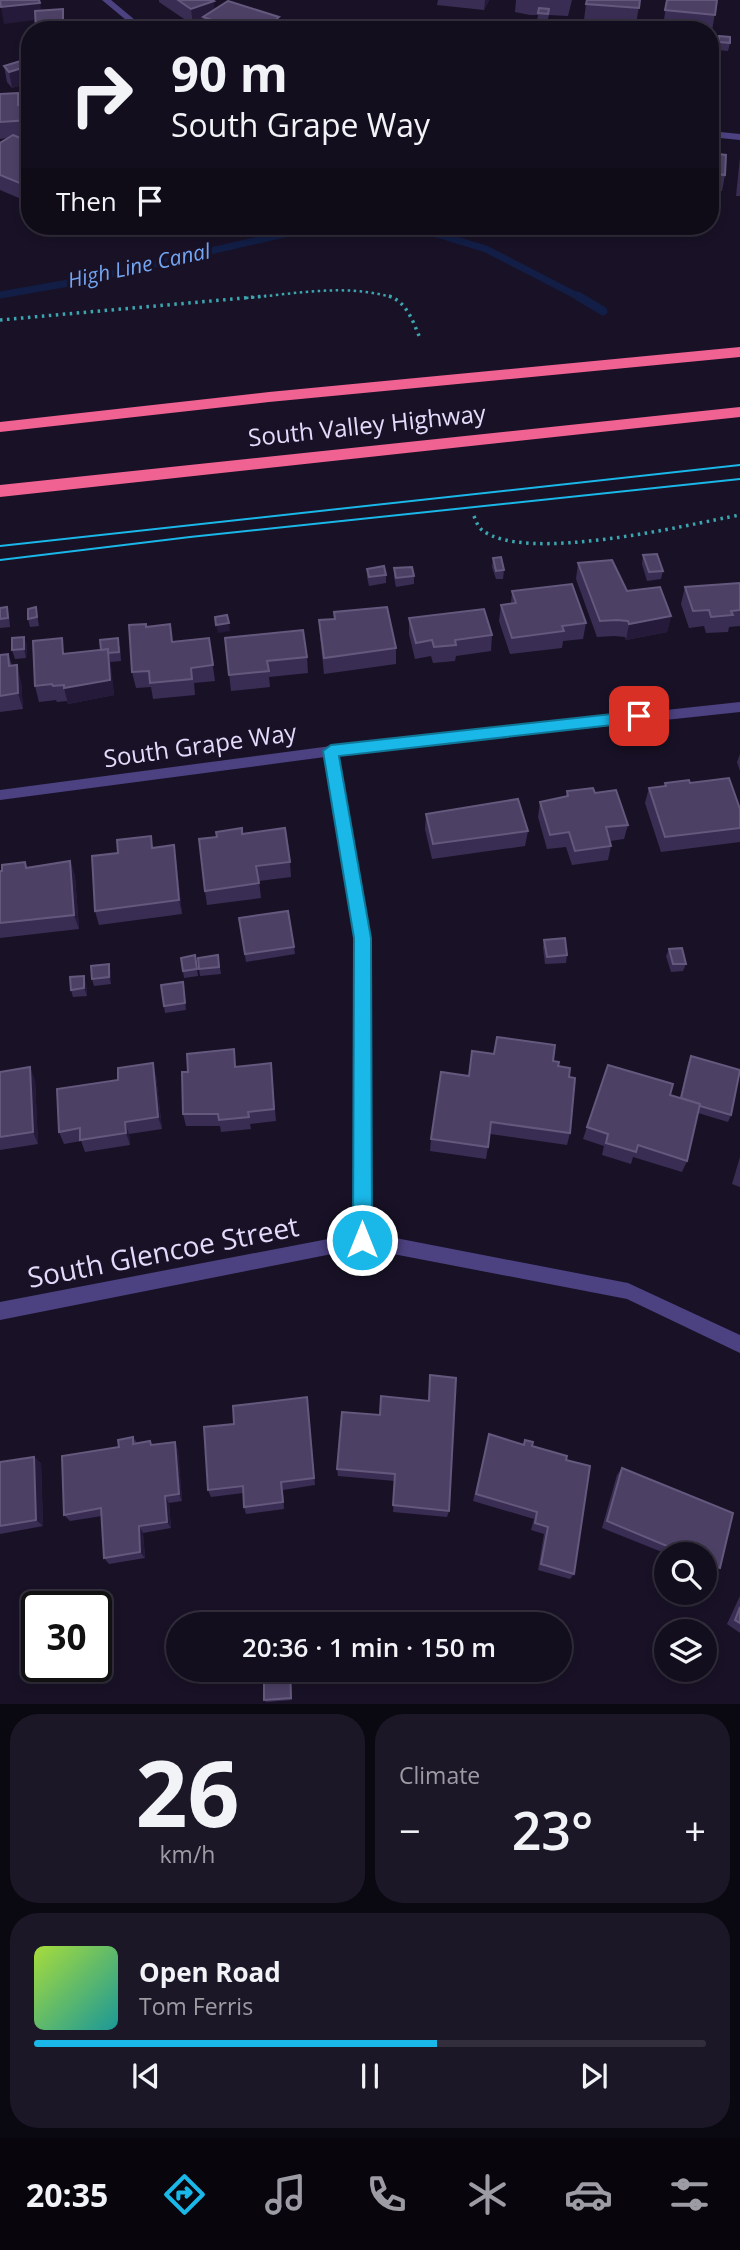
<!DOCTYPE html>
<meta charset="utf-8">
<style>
:root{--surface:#130e1d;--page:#1c1726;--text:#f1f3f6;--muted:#9d9ca4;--line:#322e3b;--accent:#1ab7e9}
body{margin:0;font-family:"Open Sans",sans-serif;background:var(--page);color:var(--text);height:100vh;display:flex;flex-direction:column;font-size:26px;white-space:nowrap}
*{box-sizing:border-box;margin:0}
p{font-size:23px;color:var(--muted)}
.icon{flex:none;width:38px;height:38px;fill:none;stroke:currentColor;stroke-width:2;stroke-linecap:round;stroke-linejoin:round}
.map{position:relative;height:1704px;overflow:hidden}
.details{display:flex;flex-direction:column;gap:10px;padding:10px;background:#0a0810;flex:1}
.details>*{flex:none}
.top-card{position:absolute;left:21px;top:21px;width:698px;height:214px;border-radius:28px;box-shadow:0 4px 10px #0003,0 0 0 2px var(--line);background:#130e1d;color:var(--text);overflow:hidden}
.fabs{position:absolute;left:654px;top:1542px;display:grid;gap:14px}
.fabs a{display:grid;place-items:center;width:63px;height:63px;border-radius:50%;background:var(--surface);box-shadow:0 4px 10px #0003,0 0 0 2px var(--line);font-size:35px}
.speed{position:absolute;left:21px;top:1591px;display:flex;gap:14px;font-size:35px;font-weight:700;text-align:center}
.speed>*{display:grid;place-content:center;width:91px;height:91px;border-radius:50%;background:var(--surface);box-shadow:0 4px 10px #0003,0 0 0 2px var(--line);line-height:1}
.speed .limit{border:4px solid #111;border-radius:10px;background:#fff;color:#111}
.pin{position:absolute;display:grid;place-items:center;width:60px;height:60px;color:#fff;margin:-30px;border-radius:14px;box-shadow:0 4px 10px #0006}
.me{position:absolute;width:77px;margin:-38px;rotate:0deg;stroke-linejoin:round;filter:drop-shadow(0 0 5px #0008)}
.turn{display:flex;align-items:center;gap:24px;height:147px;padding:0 35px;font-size:32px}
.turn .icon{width:91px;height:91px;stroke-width:2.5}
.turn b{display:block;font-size:49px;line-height:60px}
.then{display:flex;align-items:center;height:66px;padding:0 35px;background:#0003;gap:14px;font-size:26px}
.big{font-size:52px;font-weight:600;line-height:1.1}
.details .tile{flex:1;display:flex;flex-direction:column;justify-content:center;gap:10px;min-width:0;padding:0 24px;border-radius:28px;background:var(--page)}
.details .dial{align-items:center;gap:0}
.dial b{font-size:91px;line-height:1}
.song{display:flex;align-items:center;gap:21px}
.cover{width:84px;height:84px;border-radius:10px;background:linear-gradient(135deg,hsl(80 70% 55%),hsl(180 70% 35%))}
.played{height:7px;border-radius:4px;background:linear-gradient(90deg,var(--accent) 60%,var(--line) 60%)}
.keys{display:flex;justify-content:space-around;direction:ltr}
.heat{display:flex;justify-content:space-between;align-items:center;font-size:38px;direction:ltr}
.details .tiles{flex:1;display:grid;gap:10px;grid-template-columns:1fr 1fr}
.tile:last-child{grid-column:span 2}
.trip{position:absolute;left:166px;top:1612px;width:406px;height:70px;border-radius:35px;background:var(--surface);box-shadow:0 4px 10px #0003,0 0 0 2px var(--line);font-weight:600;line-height:70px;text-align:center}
.menu{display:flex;height:112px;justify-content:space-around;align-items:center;background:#08060c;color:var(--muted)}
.menu .icon{width:49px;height:49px}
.menu .on{color:var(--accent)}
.menu b{font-size:32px;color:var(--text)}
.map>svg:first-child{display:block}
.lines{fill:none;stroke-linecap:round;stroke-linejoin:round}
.stream-far1{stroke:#121e46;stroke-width:7}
.stream{stroke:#121e46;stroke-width:9}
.path-far1{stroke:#3ca6af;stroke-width:2.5;stroke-dasharray:2.5 3.5;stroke-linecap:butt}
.path{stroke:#3ca6af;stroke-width:3.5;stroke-dasharray:2.5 4.5;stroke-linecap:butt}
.minor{fill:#4d4281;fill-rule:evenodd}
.motorway{fill:#f06292;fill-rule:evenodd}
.tram{stroke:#1ab7e9;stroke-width:2}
.wall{fill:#3a2d53}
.shaded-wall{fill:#251a3a}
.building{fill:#4c4065;stroke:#64587d;stroke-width:2}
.route{fill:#1ab7e9;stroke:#117797;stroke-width:2}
.labels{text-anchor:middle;stroke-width:7;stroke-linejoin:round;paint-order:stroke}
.far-water-label{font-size:21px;font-style:italic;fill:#73a5f2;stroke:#191227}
.street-label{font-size:24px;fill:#e4dbfc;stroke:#191227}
.near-street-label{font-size:28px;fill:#e4dbfc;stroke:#191227}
</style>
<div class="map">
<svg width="740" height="1704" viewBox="0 0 740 1704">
<rect width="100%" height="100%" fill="#191227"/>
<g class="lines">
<g class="stream-far1">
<path d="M410 226 486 249 581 298"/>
<path d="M0 295 80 281 319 226"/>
</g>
<path class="stream" d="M578 296 603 311"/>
<path class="path-far1" d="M246 298C295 294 347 283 394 298"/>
<g class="path">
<path d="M389 296C407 302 413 322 420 338"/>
<path d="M0 320 266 296"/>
<path d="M474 516C476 521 478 527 482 530 525 564 686 525 740 515"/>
</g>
<g class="minor">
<path d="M102 0H111L147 30H138Z"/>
<path d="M710 131 740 134V140L710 137Z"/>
<path d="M740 702V712L338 755 369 938 370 1233 628 1283 740 1335V1353L627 1299 362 1248 0 1320V1302L354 1234 355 938 325 757 0 800V790L331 746Z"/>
</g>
<g class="motorway">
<path d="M740 347V357L269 402 0 432V422L269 392Z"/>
<path d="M740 407V417L0 497V485Z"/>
</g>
<g class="tram">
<path d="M0 546 740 465"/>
<path d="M0 560 190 537 740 479"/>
</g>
</g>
<g class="wall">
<path d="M159 0H212L214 1V10L279 17V30H204L203 21 193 25 159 2Z"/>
<path d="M438 0H489L484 10 437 5Z"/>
<path d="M516 0H572L568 16 549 15 547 22 537 21 538 15H530L515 12Z"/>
<path d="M640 0 636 24 584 20 586 4Z"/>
<path d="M667 0H717L712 31 663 26Z"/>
<path d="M719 36 730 43 728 51 717 50Z"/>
<path d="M30 58V103L25 104 23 89H29L25 84 12 88 7 82 4 66Z"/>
<path d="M710 62 717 89 713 105H710Z"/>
<path d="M0 94 20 105H30V137L20 138 30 142V198L26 201 0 190V143L7 138 0 139Z"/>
<path d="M710 153 725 175 722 191 710 190Z"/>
<path d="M740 157V196H736Z"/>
<path d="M643 555 663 571 661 579 647 581 642 564Z"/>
<path d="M493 558 504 570 503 579H496L492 567Z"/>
<path d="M578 563 671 616 667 632 626 640 625 637 614 636 597 637 576 579Z"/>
<path d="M394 568 414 576V584L396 587 394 577Z"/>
<path d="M367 569 386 575V583L369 586 367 577Z"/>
<path d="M740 583V626L729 627 728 632 706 633 704 626 689 628 681 604 685 587Z"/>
<path d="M512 591 586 623 583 639 563 641 562 648 510 654 499 621 501 605 511 603Z"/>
<path d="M7 607 9 616 10 627 0 628V608Z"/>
<path d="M36 607 39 626 30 627 28 619Z"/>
<path d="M334 612 396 648V664L324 674 320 636 319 620 335 619Z"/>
<path d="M409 618 492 635 491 651 456 656 455 661 433 663 431 656 415 659 409 634Z"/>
<path d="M146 624 147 627 173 642 209 638 215 681 194 683 195 695 153 699 151 687 136 688 132 672Z"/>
<path d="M225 638 307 657 308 673 269 677 270 687 231 691Z"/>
<path d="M27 645 26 658 15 659 12 650Z"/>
<path d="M120 646 121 661 110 662 114 695 68 704 67 701 57 702 56 700 39 702 35 686 101 650Z"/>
<path d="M8 654 12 665 21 681 23 709 0 712V655Z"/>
<path d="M740 754V771L737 762Z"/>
<path d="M665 783H690L740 828V842L661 852 645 803 649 788 664 787Z"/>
<path d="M567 791 628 825 624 839 610 841 611 846 608 860 572 865 566 847 547 849 538 817 540 802 566 796Z"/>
<path d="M426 814 528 831 525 846 432 859 425 829Z"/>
<path d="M242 834 290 862 291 877 259 881 261 898 207 905 205 891Z"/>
<path d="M153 848 176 860 182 914 99 925 95 911Z"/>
<path d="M70 861 75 876 79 929 0 938V871L25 862 27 867Z"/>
<path d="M239 918 294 947 295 954 246 962Z"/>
<path d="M544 940 567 955 566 963 545 964 543 947Z"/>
<path d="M669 949 686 964 683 971 671 972 666 956Z"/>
<path d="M195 955 198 976 184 978 181 958Z"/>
<path d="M218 955 221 974 200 976 199 969Z"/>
<path d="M111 972V984L94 986 92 979Z"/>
<path d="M86 983 87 996 73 997 71 990Z"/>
<path d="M184 989 186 1010 165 1013 164 1006Z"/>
<path d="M234 1049 236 1067 271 1063 276 1121 250 1124 251 1129 221 1132 220 1126H186L183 1114 188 1072Z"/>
<path d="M494 1054 553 1061 569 1077 570 1133 567 1145 490 1134 486 1159 430 1151 431 1139 469 1076Z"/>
<path d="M691 1056 731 1115 728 1122 698 1113 687 1161 682 1172 633 1157 631 1164 602 1155 604 1146 583 1139 587 1127 670 1095 680 1098 688 1063Z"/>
<path d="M0 1072 35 1080 38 1144 0 1150Z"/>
<path d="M156 1076 162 1129 129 1134 130 1145 85 1152 81 1141 64 1144 59 1132Z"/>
<path d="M740 1157V1187L732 1184Z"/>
<path d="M430 1375 449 1511 447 1517 393 1512 395 1481 338 1476 337 1469 380 1415 428 1401Z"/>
<path d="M308 1406 315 1485 283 1490 284 1509 246 1514 244 1507 243 1493 211 1497 208 1490 234 1424Z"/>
<path d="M133 1437 137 1443 178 1450 182 1501 169 1503 171 1528 143 1533 145 1558 109 1564 104 1558 102 1516 70 1521 64 1515 119 1447Z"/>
<path d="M525 1440 532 1446 566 1460 574 1574 570 1579 538 1570 544 1534 531 1530 534 1519 473 1501 487 1442 523 1444Z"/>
<path d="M34 1457 41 1464 43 1526 0 1534V1462Z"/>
<path d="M622 1468 720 1568 714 1574 705 1570V1554H667L602 1528 617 1475Z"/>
<path d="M740 1596V1633L727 1624Z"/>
<path d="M291 1670 292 1700 266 1702 264 1700Z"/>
</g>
<g class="shaded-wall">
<path d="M485 0H489L484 10Z"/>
<path d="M214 1 215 17H203V21L193 25 191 9Z"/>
<path d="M40 3 43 19 4 24 1 7Z"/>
<path d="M279 17V30H263Z"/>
<path d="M22 68 25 84 12 88 9 72Z"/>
<path d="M30 179V198L26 201 22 184Z"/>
<path d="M671 616 667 632 626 640 629 624Z"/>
<path d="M229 623 230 631 218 633 216 625Z"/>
<path d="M24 637 27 645 26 658 24 649Z"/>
<path d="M108 649 111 665 114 695 68 704 64 688Z"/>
<path d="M17 665 21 681 23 709 18 693Z"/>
<path d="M174 845 176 860 182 914 179 900Z"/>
<path d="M70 861 75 876 79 929 74 915Z"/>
<path d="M109 964 111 972V984L109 977Z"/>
<path d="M84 976 86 983 87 996 84 988Z"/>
<path d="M153 1063 156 1076 162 1129 158 1117Z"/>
<path d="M30 1067 35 1080 38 1144 33 1132Z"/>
<path d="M125 1122 129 1134 130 1145 126 1133Z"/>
<path d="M175 1442 178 1450 182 1501 179 1494Z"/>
<path d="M34 1457 41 1464 43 1526 36 1520Z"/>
<path d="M165 1496 169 1503 171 1528 167 1522Z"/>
<path d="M139 1526 143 1533 145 1558 140 1552Z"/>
</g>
<g class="building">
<path d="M0 0H39L40 3 1 7Z"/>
<path d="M178 0H212L214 1 191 9Z"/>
<path d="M587 0H640L639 8 586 4Z"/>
<path d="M667 0H717L715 15 665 10Z"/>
<path d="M228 1 279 17 263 30H243L203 17Z"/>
<path d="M539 8 549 9 548 14 538 13Z"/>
<path d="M63 9V22L72 21V30H36L35 11Z"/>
<path d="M288 22 344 27 343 30H285Z"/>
<path d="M719 36 730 37V43L719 42Z"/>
<path d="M30 58V77L22 68 9 72 4 66Z"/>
<path d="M710 62 719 63 717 89 710 88Z"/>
<path d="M23 89H30V94L23 95Z"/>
<path d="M18 93V105H30V120L0 122V94Z"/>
<path d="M13 135 30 142V179L22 184 0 175V143Z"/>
<path d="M710 153 726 155 725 175 710 173Z"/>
<path d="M657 554 663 571 649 572 643 555Z"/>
<path d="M501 557 504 570 496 571 493 558Z"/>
<path d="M612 560 627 591 660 587 671 616 629 624 628 621 617 620 600 621 578 563Z"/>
<path d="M384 566 386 575 369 577 367 569Z"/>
<path d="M412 567 414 576 396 578 394 568Z"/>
<path d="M740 583V610L731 611 733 615 711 617 709 610 693 611 685 587Z"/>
<path d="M572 584 586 623 562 626 564 631 512 638 501 605 516 603 512 591Z"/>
<path d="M7 607 8 618 0 619V608Z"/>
<path d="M36 607 37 617 28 619V609Z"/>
<path d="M387 607 396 648 324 658 319 620 335 619 334 612Z"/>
<path d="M484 609 492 635 455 640 456 645 434 647 432 640 416 643 409 618Z"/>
<path d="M227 615 229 623 216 625 215 617Z"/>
<path d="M146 624V627L170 624 172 642 209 638 213 665 191 668 192 679 150 683 149 671 132 672 129 625Z"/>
<path d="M303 630 307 657 267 661 269 671 229 675 225 638Z"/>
<path d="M24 637V649L12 650V638Z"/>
<path d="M62 638 63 654 108 649 110 680 64 688V685L53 686 52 684 35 686 33 641Z"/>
<path d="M118 638 119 652 108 653V649L101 650 100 640Z"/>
<path d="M8 654 9 666 17 665 18 693 0 696V655Z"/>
<path d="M729 778 740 809V828L665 837 649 788 666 786 665 783 689 780 690 783Z"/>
<path d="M593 788 595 793 616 790 628 825 606 827 611 846 575 851 569 832 550 835 540 802 568 796 567 791Z"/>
<path d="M518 799 528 831 433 844 426 814Z"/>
<path d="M242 828V834L285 828 290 862 256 866 259 883 205 891 199 839 217 837 216 832Z"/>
<path d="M151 836 152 848 174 845 179 900 95 911 92 856 118 853 117 840Z"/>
<path d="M70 861 74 915 0 923V871H2V865L25 862 26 868Z"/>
<path d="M288 911 294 947 245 954 239 918Z"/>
<path d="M565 938 567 955 547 957 544 940Z"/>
<path d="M682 948 686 964H673L669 949Z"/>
<path d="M195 955 197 969 183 971 181 958Z"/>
<path d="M218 955 219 967 199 969 198 958Z"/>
<path d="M109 964V977L92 979 91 966Z"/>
<path d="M84 976V988L71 990 70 977Z"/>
<path d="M183 982 185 1003 164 1006 161 985Z"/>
<path d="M497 1037 555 1045 553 1061 559 1062 558 1066 570 1068 569 1077 575 1078 570 1133 491 1122 488 1147 431 1139 441 1072 469 1076 472 1051 494 1054Z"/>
<path d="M234 1049 235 1067 271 1063 274 1109 248 1112 249 1117 219 1120 218 1114H183L182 1072H188L187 1054Z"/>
<path d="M691 1056 740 1070 731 1115 700 1106V1104L681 1098Z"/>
<path d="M153 1063 158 1117 125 1122 126 1133 80 1140V1128L59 1132 57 1089 118 1080V1068Z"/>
<path d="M608 1065 673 1084 670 1095 700 1104 687 1161 638 1145 636 1152 606 1143 608 1134 587 1127Z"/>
<path d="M30 1067 33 1132 0 1137V1072Z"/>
<path d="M430 1375 456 1378 449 1511 393 1505 395 1474 337 1469 342 1412 380 1415 381 1396 429 1401Z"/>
<path d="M307 1397 314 1478 281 1482 283 1502 244 1507 243 1486 208 1490 204 1427 234 1424 233 1406Z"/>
<path d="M489 1434 524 1445 525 1440 533 1442 532 1446 567 1456 566 1460 590 1466 574 1574 541 1564 548 1527 535 1523 537 1512 476 1494Z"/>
<path d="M133 1437V1444L150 1441 151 1445 175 1442 179 1494 165 1496 167 1522 139 1526 140 1552 104 1558 101 1508 64 1515 62 1456 119 1447 118 1440Z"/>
<path d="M34 1457 36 1520 0 1526V1462Z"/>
<path d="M622 1468 733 1513 720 1568 705 1562V1554H686L607 1521Z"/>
<path d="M740 1607V1623L735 1620Z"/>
<path d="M264 1670H290L291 1698 264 1700Z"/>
</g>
<path class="route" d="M639 711 646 716 639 722 339 756 371 938 372 1240 369 1247 362 1249 356 1247 353 1240 354 938 323 751 331 745Z"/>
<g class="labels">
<g class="far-water-label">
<text transform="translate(139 266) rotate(-12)" y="7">High Line Canal</text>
</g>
<g class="street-label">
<text transform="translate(367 426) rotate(-6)" y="8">South Valley Highway</text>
<text transform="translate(200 746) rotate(-8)" y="8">South Grape Way</text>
</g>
<g class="near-street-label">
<text transform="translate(163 1252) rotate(-11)" y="10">South Glencoe Street</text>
</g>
</g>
</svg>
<div class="fabs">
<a><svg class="icon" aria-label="search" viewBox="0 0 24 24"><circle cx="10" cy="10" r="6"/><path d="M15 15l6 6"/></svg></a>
<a><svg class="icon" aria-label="layers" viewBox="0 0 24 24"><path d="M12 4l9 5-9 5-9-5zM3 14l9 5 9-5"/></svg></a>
</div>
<div class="speed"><div class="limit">30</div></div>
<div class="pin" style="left:639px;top:716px;background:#d93025"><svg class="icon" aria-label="arrive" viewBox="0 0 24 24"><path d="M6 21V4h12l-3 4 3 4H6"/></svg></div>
<svg class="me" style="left:362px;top:1240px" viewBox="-20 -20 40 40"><circle r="17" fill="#1ab7e9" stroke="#fff" stroke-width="3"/><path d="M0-11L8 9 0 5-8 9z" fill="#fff"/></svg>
<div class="trip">20:36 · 1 min · 150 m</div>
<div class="top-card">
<div class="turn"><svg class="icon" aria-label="right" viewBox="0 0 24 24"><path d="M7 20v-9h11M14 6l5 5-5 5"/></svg><div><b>90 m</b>South Grape Way</div></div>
<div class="then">Then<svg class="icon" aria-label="arrive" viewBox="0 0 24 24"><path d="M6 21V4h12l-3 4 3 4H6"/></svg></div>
</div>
</div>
<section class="details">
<div class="tiles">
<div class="tile dial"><b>26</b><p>km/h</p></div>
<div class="tile"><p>Climate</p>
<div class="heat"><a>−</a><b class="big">23°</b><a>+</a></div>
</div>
<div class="tile">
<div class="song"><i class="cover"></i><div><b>Open Road</b><p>Tom Ferris</p></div></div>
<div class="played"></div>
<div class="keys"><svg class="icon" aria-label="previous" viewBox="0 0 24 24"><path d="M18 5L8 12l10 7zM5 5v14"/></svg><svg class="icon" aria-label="pause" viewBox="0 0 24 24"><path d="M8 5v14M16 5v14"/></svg><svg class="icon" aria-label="next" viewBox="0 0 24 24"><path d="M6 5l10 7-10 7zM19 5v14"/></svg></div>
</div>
</div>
</section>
<nav class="menu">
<b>20:35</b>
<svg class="icon on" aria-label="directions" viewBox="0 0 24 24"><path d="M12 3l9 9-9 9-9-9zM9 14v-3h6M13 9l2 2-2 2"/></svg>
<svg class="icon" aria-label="music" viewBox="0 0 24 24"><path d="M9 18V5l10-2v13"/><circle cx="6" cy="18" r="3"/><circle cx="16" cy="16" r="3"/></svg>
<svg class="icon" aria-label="phone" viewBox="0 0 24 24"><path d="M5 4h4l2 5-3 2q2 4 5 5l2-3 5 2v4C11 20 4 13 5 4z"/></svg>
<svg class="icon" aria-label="climate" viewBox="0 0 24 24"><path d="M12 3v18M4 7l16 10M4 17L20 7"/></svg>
<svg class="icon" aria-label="car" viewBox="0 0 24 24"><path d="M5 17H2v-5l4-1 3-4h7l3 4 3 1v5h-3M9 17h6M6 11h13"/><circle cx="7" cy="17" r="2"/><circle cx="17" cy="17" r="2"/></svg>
<svg class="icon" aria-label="filters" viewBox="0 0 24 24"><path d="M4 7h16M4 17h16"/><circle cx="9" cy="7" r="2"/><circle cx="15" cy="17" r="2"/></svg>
</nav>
